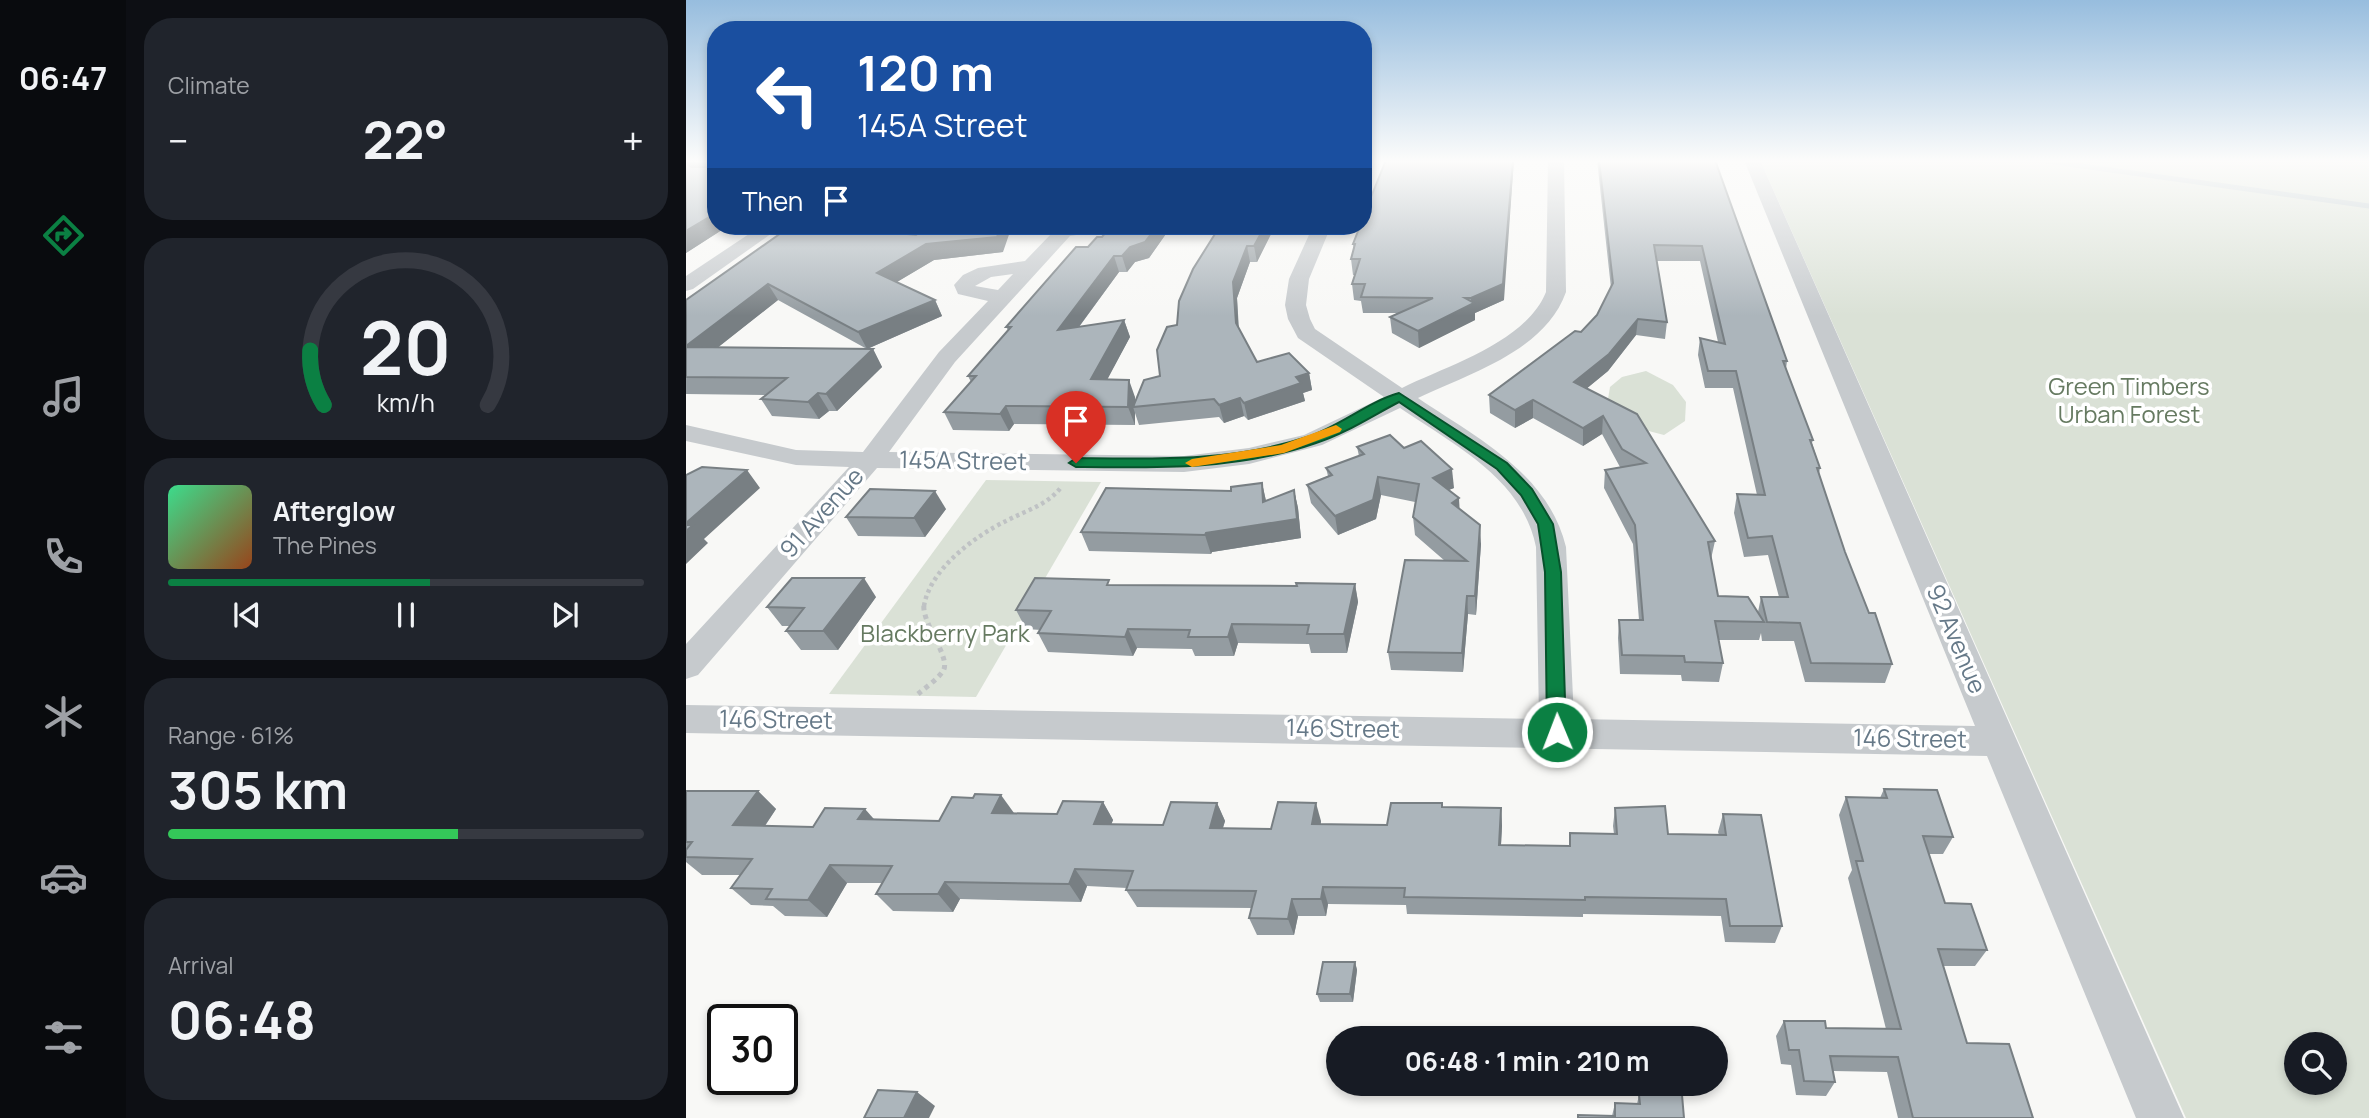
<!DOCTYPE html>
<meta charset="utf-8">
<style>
:root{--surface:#171b24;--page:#20242c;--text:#f1f3f6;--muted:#9ea1a6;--line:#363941;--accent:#0b8043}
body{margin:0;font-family:Manrope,sans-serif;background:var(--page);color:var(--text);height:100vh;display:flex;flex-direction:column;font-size:26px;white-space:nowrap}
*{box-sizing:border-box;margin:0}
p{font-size:23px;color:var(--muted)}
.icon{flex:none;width:38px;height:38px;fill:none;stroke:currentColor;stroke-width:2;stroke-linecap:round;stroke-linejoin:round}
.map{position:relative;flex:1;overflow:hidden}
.side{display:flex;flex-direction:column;gap:18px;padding:18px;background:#0d0f14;width:560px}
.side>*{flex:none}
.hud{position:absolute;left:21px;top:21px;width:665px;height:214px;border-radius:28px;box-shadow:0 4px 10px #0003;background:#1a4fa0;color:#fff;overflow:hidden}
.buttons{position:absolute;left:1598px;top:1032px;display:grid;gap:14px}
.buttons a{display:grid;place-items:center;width:63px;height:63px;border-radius:50%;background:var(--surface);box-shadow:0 4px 10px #0003;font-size:35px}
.speed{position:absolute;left:21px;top:1004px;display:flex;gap:14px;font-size:35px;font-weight:700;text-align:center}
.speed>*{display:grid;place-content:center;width:91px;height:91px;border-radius:50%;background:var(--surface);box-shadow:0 4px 10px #0003;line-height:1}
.speed .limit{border:4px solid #111;border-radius:10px;background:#fff;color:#111}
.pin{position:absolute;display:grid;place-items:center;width:60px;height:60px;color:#fff;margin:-72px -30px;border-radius:50% 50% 50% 0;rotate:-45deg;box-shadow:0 0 7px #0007}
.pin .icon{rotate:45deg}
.me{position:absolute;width:77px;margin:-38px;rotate:359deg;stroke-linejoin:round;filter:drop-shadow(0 0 5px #0008)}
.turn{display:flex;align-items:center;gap:24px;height:147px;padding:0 35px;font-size:32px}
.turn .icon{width:91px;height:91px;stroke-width:2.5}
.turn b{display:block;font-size:49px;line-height:60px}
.then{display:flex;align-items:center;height:66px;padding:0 35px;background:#0003;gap:14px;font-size:26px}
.big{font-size:52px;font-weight:700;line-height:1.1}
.side .card{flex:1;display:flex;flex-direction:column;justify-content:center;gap:10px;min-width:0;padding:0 24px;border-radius:28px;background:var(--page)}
.side .dial{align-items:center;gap:0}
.dial svg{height:182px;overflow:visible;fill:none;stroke:var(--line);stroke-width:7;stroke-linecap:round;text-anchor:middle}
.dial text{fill:var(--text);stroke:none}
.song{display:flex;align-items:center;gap:21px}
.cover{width:84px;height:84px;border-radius:10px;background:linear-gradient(135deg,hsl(150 70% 55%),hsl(20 70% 35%))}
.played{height:7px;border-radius:4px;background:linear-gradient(90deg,var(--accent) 55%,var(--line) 55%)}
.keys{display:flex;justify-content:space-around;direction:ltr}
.heat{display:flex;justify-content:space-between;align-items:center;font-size:38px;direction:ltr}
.charge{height:10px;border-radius:5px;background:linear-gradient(90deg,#34c759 61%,var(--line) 0)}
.trip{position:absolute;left:640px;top:1026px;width:402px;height:70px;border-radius:35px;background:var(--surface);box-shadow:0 4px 10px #0003;font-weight:700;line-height:70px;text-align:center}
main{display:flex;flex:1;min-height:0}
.menu{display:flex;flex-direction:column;width:126px;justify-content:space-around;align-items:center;background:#090b0e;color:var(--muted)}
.menu .icon{width:49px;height:49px}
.menu .active{color:var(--accent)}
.menu b{font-size:32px;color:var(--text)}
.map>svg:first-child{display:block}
.green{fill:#dae1d6;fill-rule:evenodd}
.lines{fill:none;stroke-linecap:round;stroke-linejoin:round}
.stream{stroke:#becace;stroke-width:5}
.path-far1{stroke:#bfc2c4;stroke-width:4.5;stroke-dasharray:3.5 3.5;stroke-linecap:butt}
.path{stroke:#bfc2c4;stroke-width:5;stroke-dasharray:4.5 4.5;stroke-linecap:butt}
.minor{fill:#c6cacd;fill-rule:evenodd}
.wall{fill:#949ca1;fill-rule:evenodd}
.shaded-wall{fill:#787f83}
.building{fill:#acb5bb;stroke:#787f83;stroke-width:2}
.route{fill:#0b8043;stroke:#07532c;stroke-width:2}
.slow{fill:#f59e0b}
.labels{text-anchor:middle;stroke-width:7;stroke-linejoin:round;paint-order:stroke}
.park-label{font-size:24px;fill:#667a61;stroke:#fff}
.street-label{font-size:24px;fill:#667988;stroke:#fff}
</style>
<main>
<nav class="menu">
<b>06:47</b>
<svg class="icon active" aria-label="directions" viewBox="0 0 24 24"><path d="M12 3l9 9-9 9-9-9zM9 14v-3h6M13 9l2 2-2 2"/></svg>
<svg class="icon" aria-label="music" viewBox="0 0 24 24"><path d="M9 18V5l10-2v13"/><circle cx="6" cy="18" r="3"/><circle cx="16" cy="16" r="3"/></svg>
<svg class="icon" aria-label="phone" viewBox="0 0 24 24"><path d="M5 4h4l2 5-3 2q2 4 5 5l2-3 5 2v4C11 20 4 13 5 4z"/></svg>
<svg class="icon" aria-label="climate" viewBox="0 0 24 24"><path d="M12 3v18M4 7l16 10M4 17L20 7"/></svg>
<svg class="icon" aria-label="car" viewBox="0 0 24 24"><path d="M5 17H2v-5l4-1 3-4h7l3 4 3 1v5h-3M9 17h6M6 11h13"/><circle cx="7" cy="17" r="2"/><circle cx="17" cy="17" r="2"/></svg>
<svg class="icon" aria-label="filters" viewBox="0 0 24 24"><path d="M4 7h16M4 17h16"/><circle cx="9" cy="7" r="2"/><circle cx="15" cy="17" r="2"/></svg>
</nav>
<section class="side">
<div class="card"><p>Climate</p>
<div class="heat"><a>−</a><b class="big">22°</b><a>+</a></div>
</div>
<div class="card dial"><svg viewBox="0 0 100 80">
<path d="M14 69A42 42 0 1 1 86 69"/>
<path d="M14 69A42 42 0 0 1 8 45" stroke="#0b8043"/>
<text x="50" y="56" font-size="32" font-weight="700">20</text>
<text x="50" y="72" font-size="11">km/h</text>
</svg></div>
<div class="card">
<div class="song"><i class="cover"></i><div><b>Afterglow</b><p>The Pines</p></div></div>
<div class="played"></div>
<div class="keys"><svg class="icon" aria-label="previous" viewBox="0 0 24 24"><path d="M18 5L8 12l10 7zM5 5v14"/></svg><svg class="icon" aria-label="pause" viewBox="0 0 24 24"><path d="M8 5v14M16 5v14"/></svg><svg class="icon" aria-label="next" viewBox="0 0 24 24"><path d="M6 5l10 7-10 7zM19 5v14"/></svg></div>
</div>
<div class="card"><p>Range · 61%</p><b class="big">305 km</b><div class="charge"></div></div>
<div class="card"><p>Arrival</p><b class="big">06:48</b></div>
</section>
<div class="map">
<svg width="1683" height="1118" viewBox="0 0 1683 1118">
<rect width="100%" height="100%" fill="#f8f8f6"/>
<g class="green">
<path d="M1074 160H1683V1118H1500ZM1610 1045H1648V1083H1610Z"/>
<path d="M960 371 987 385 1000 402 999 421 978 435 955 429 922 399 924 387 936 377Z"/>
<path d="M300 480 415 482 290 697 143 694Z"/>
</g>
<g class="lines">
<path class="stream" d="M1353 160 1683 206"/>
<path class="path-far1" d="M238 606C244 569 289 536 320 521 341 510 362 505 376 486"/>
<path class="path" d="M232 694C240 687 251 680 257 671 266 658 235 623 238 604"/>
<g class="minor">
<path d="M862 160H878L880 292C859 351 785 373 732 398 791 438 862 473 880 547L888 719 1289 726 1058 160H1074L1498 1118H1450L1301 756 0 733V705L853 719 850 547C836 478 768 445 714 408L636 445 563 464 498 472 191 468 12 675 0 679V644L163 467 110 465 0 441V425L110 450 177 452 253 352 302 301 272 294 268 285 277 275 292 268 339 261 366 233 358 226H424L421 230 384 236 269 362 203 452 498 456 563 448 618 435 698 397 612 338 602 319 599 305 603 279 627 226H645L623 279 620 305 624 319 629 329 716 388C763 365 840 342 860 292ZM327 274 312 290 289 286 305 277Z"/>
<path d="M75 226H96L7 289 0 291V276Z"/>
</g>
</g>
<g class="wall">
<path d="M0 160H30V226H42L0 253Z"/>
<path d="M911 160H1029L1101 361 1100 369 1127 440 1126 443 1134 468 1133 474 1159 552 1183 613 1206 664 1199 683 1119 682 1108 641H1076L1075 633 1073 640H1033L1037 663 1033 682 996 681 995 675 934 674 932 638 933 620H953L947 544 918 488 919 470 934 467 916 434 897 446 847 418 829 428 804 413 803 395 895 332 911 315 925 288ZM971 261H1014L1032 342 1014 338 1012 355 1019 388H1047L1071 495 1051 494 1048 513 1058 557 1082 555 1093 597H1075L1072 612 1032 596 1025 559 1029 541 901 388 922 371 950 335 979 339 981 322Z"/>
<path d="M185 226 180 230 317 252 248 260 211 282 249 300 256 316 181 349 92 300 32 347 187 349 196 367 151 411H143L133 419 86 416 75 399 80 395 0 394V300Z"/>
<path d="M425 226H589L571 262H564L551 298 553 329 571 362 623 373 626 390 617 393 619 401 562 420 558 416 538 423 533 417 453 425 449 413V425L328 424 323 431 267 430 258 412 285 382 282 376 322 330 320 327 402 247 416 237ZM482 231 530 232 491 325 474 376 449 401V397L421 379 444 337 438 320 393 327 433 272H441L449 262 463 258Z"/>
<path d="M674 226 818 300 789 313V320L733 348 706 333 704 317 711 313H677L675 301 668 300 666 284 669 275H667L665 259 668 250 667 244Z"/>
<path d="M671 447 718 448 768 488 762 490 795 544 790 615 782 614 777 672 705 670 702 652 759 561 729 535 727 517 729 502 695 495 690 519 652 535 625 503 621 485 642 476 640 468 673 456Z"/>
<path d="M576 483 580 501 608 490 612 508 615 538 526 552 525 554 403 551 395 532Z"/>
<path d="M260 509 239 537 172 536 160 517Z"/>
<path d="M669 584 672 602 661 653H625L623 644 552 643 548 656H509L506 649 451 648 447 656 362 652 352 633 355 630 340 629 330 610 425 585 611 586Z"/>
<path d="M190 597 152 650H115L100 631 104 626H96L81 607Z"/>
<path d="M1198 789 1267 837 1257 854H1243L1259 903 1301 950 1289 966H1257L1281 1043 1347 1118H1212L1201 1072 1147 1071 1149 1082 1140 1096 1110 1095 1105 1065 1095 1064 1090 1036 1098 1021 1140 1028 1200 1029 1162 878 1166 870 1153 815 1160 797 1194 798Z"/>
<path d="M0 791H72L90 809 79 826 127 827 188 820 253 821 328 813 371 814 417 802 427 820 425 824 477 825 531 803 539 821 537 828 585 829 635 821V824L701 825 757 807 815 808 816 826 815 845 883 846 884 833 928 834 927 826 929 808 982 834 1033 835 1032 832 1037 814 1096 926 1089 943 1039 942 1035 916 897 914V917L721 914 720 905 642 904 640 916H612L608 935H571L563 918 566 908 451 907 440 890 441 888 401 886 395 902 274 899 267 912 207 911 190 894 196 883H161L141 917 99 916 87 906 65 905 45 888 54 875H16L0 862Z"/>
<path d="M669 962 671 970 667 1002H634L631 994Z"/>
<path d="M726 1083 725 1093 695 1092 693 1084Z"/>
<path d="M953 1095 998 1118 926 1116 929 1103 951 1104Z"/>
</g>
<g class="shaded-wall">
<path d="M0 160H11L15 166 6 172 0 167Z"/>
<path d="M827 160H828L818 300 789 313V320L733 348 732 331 785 305V298Z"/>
<path d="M30 213V226H42L0 253V231Z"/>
<path d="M158 226H185L164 243 156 227Z"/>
<path d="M315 226H326L317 252 248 260 199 289 191 273 240 244Z"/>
<path d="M471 226H481L482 231 463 258 449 262 441 272 436 256 444 247Z"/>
<path d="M579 226H589L571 262 568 246Z"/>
<path d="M561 246 564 262 551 298 553 340 550 323 547 282Z"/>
<path d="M428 256 433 272 378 347 372 330Z"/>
<path d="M82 284 92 300 11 364 0 346Z"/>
<path d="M249 300 256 316 181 349 172 332Z"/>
<path d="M952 319 950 335 922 371 888 399V382Z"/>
<path d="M438 320 444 337 412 397 405 379Z"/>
<path d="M187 349 196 367 151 411 140 394Z"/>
<path d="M623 373 626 390 617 393 619 401 562 420 558 403 610 377Z"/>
<path d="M443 380 449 397V407H447L449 413V425L442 407Z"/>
<path d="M132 393 143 411 133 419 122 402Z"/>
<path d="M554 398 558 416 538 423 533 405Z"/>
<path d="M847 400V418L829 428V410Z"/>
<path d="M320 406 328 424 323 431 314 414Z"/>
<path d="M917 416 916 434 897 446V428Z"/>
<path d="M766 469 768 488 748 496 747 478Z"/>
<path d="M61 470 74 488 18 539 22 543 0 564V523Z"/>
<path d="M692 477 695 495 690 519 652 535 649 516Z"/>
<path d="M576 483 580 501 577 502Z"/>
<path d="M608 490 612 508 615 538 526 552 525 554 519 535 520 533Z"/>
<path d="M249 491 260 509 239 537 228 518Z"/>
<path d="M773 498 774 517 766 503Z"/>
<path d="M794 525 795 544 790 615 789 596Z"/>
<path d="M178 578 190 597 152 650 137 631Z"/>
<path d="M669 584 672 602 661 653 658 634Z"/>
<path d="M781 596 782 614 777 672 776 653Z"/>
<path d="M546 624 552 643 548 656 542 637Z"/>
<path d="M442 629 451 648 447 656 439 637Z"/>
<path d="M72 791 90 809 67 843 47 825Z"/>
<path d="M315 795 328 813H306Z"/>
<path d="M417 802 427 820 419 841 408 824Z"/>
<path d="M531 803 539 821 531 846 524 828Z"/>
<path d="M630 803 635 821 631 842 626 824Z"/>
<path d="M815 808 816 826 814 862 813 845Z"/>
<path d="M179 809 195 827 172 819Z"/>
<path d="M144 865 161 883 141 917 122 900Z"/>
<path d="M389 869 401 886 395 902 383 884Z"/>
<path d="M259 882 274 899 267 912 252 894Z"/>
<path d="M637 887 642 904 640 916 635 899Z"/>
<path d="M606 899 612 916 608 935 602 919Z"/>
<path d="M669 962 671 970 667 1002 664 994Z"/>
<path d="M231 1092 249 1106 243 1118H218Z"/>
</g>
<g class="building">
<path d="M24 160H30V213L0 231V164L6 167H24Z"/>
<path d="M700 160H827L817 284 785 298H779L788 303 732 331 704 317 747 298 675 297 679 284H666L674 259H665L669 244H667L674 226H677V217Z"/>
<path d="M913 160H1029L1101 361H1097L1127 440H1124L1134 468H1131L1159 552 1183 613H1189L1206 664 1125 663 1114 623 1081 622 1075 597H1102L1086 536 1062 538 1051 494 1079 495 1050 371H1022L1014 338 1039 344 1016 246 968 245 981 322 952 319 923 354 888 382 951 414 1029 541 1022 542 1032 596 1062 597 1078 622 1029 621 1037 663 999 662 998 656 936 655 933 620H957L949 525 919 470 960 463 936 449 917 416 897 428 847 400 829 410 803 395 889 331 895 332 911 315 927 283Z"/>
<path d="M105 226H158L156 227 230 235 241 226H315L311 237 240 244 191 273 249 300 172 332 82 284 0 346V300Z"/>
<path d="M425 226H471L459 242 444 247 436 256H428L372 330 438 320 405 379 443 380 442 407 320 406 314 414 258 412 290 376H282L325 327H320L390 247H402L411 237H416Z"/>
<path d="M534 226H579L568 246H561L547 282 550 323 571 362 603 353 623 373 610 377 615 383 558 403 554 398 533 405 528 399 447 407 458 380 474 376 471 350 481 327 491 325 493 301 507 269Z"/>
<path d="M0 347 187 349 140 394 132 393 122 402 75 399 101 378 0 377Z"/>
<path d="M704 435 718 448 735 441 766 469 747 478 773 498 766 503 794 525 789 596H781L776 653 702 652 719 560 781 561 727 517 733 484 692 477 687 500 649 516 621 485 646 475 640 468 678 454 671 447Z"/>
<path d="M16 467 61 470 0 523V475Z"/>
<path d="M576 483 577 502 608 490 611 519 520 533 519 535 395 532 420 488 545 491V487Z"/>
<path d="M184 489 249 491 228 518 160 517Z"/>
<path d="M0 525H7L0 531Z"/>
<path d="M106 578H178L137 631H100L118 608 81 607Z"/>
<path d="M349 578 423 580 421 585 611 586 610 583 669 584 658 634H621L623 625 546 624 542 637H502L504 630 442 629 439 637 352 633 365 611 330 610Z"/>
<path d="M1198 789 1251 790 1267 837 1237 836 1259 903 1285 904 1301 950 1252 949 1281 1043 1323 1044 1347 1118H1227L1212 1057 1144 1056 1149 1082 1118 1081 1113 1050H1103L1098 1021H1139L1140 1028 1215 1029 1170 861H1177L1160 797 1201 798Z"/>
<path d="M0 791H72L47 825 127 827 139 808 179 809 172 819 253 821 266 797 287 798 289 794 315 795 306 813 371 814 377 801 417 802 408 824 477 825 485 802 531 803 524 828 585 829 592 802 630 803 626 824 701 825 705 803H756V807L815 808 813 845 884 846V833L931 834 929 808 979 806 982 834 1040 835 1037 814 1075 815 1096 926H1044L1040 899 899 897V900L718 897 719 888 637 887 635 899H606L602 919 563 918 570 891 440 890 447 871 389 869 383 884 259 882 252 894H190L206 866 144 865 122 900 80 899 86 889 45 888 66 859 0 857V850L6 842H0Z"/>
<path d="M637 962H669L664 994H631Z"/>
<path d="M693 1083H723V1086L693 1084Z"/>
<path d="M192 1090 231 1092 218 1118H178Z"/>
<path d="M953 1095H996L998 1118H892V1115L929 1116V1103L954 1104Z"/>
</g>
<linearGradient id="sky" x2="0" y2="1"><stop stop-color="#97bdde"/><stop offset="0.51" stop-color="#fcfcfb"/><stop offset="1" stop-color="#fcfcfb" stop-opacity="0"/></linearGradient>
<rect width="1683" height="316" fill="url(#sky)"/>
<path class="route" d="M713 393 821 463 846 489 867 524 875 572 880 732 878 738 871 740 864 738 861 732 859 572 852 524 835 495 811 469 713 402C686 416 659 434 630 443 552 470 472 468 390 467L383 463 390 458C468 459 546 462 621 437 653 427 681 402 713 393Z"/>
<path class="slow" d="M650 425 656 429 654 432 598 453 506 467 499 463 506 459 595 445Z"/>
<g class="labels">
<g class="park-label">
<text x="1443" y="395">Green Timbers<tspan x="1443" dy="28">Urban Forest</tspan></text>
<text x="259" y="642">Blackberry Park</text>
</g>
<g class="street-label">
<text transform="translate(277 461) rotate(1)" y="8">145A Street</text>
<text transform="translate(136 513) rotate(-48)" y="8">91 Avenue</text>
<text transform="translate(1270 639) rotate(67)" y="8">92 Avenue</text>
<text transform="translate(90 720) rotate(1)" y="8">146 Street</text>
<text transform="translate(657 729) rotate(1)" y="8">146 Street</text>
<text transform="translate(1224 739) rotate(1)" y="8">146 Street</text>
</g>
</g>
</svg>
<div class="buttons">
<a><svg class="icon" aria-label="search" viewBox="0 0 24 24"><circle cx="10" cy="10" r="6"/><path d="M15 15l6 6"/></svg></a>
</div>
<div class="speed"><div class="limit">30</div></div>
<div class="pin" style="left:390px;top:463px;background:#d93025"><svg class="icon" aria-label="arrive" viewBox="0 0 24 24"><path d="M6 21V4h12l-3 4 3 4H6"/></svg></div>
<svg class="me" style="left:871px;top:732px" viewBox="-20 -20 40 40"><circle r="17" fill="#0b8043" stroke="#fff" stroke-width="3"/><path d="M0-11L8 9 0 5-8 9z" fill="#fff"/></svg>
<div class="trip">06:48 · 1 min · 210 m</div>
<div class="hud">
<div class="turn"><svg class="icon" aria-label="left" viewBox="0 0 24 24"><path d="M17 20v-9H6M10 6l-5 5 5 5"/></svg><div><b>120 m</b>145A Street</div></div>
<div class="then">Then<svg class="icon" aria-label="arrive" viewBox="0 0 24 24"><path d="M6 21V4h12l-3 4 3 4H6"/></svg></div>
</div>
</div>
</main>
